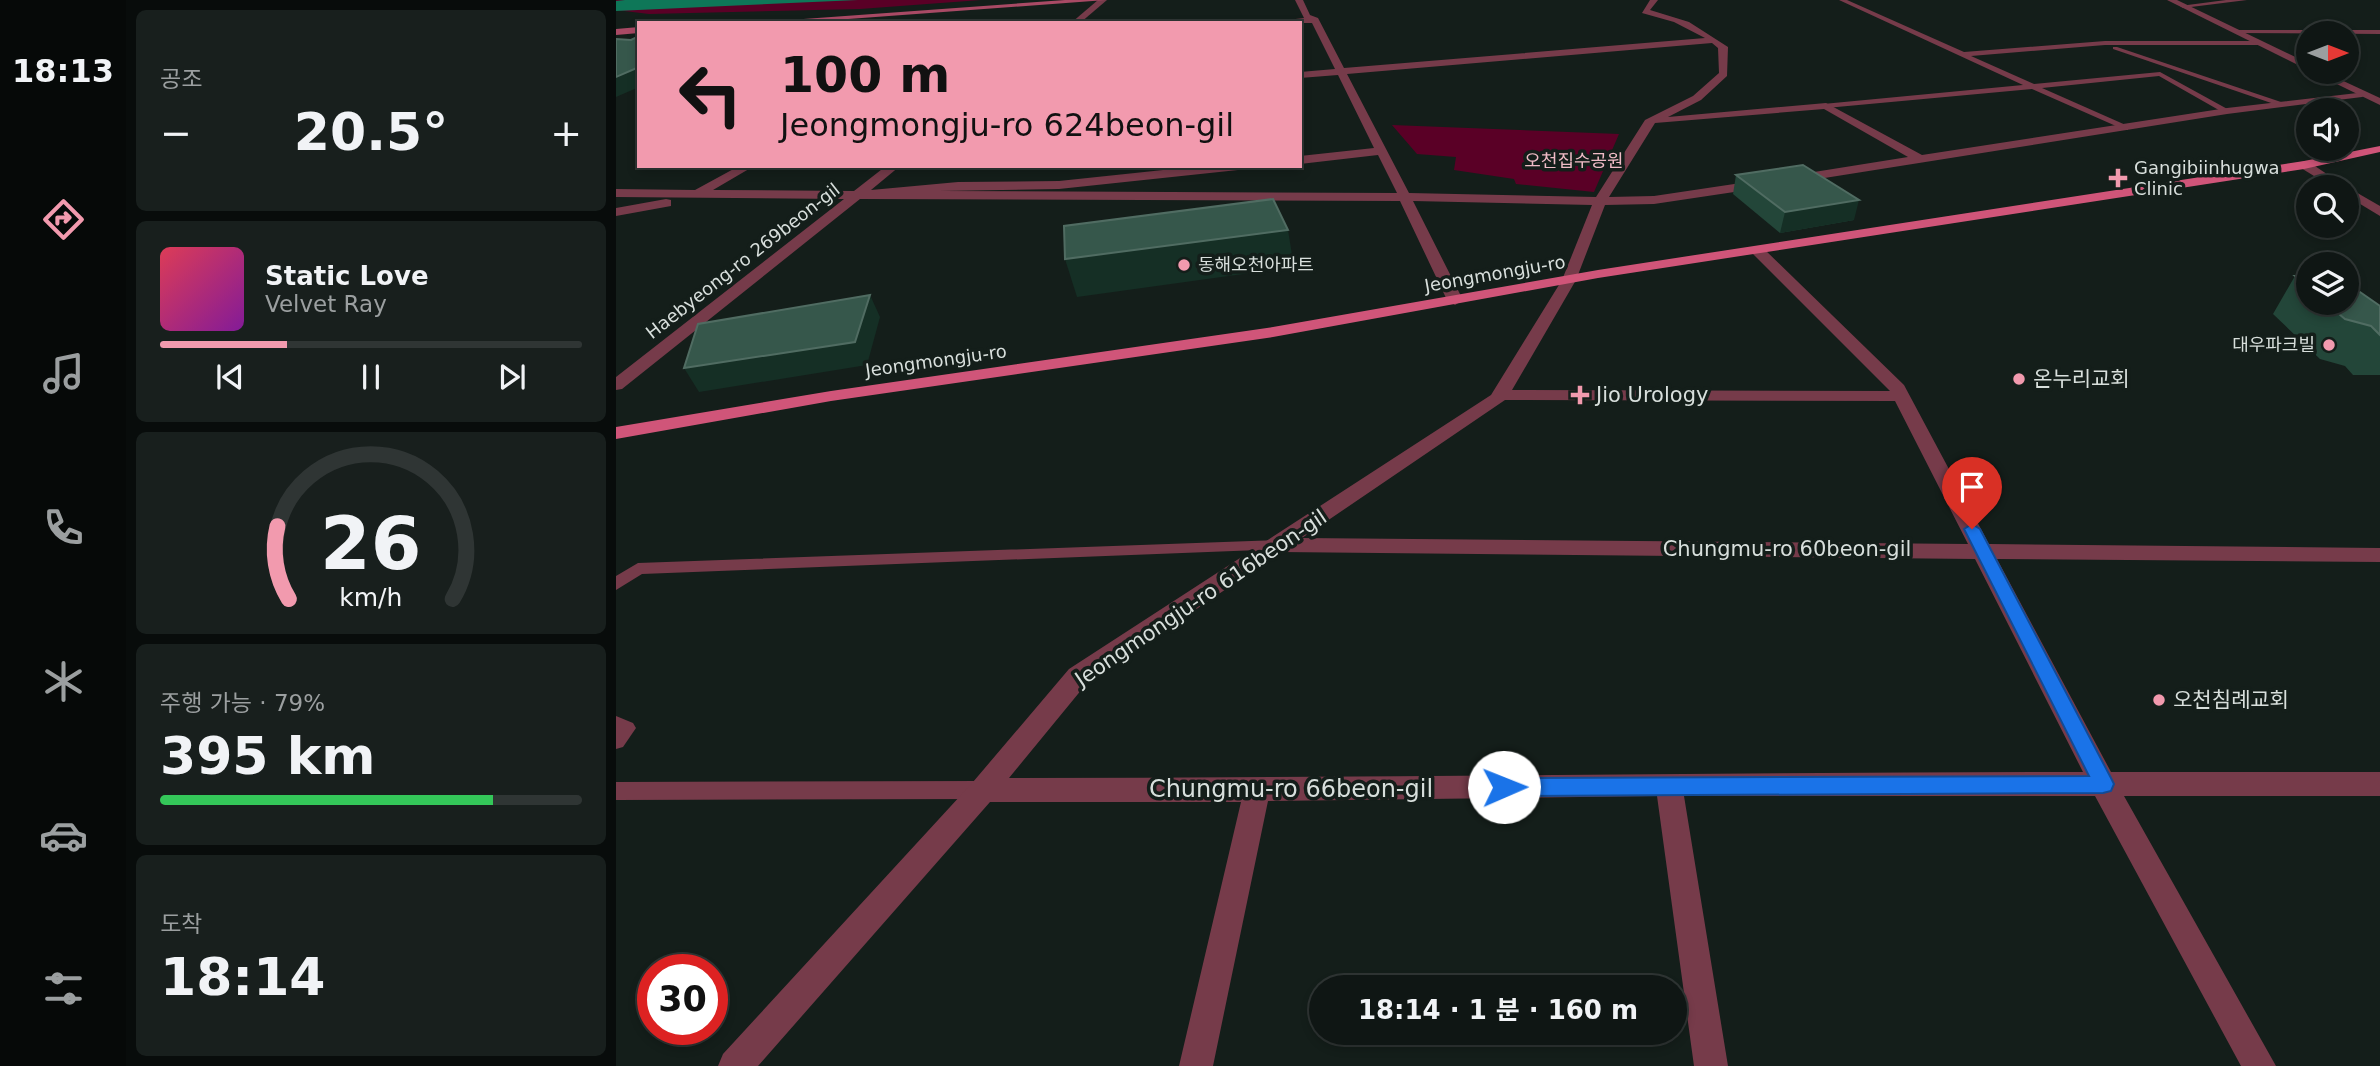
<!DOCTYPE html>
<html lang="ko">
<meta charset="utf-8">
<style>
:root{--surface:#0f1614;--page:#181f1d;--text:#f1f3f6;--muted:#9b9fa0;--line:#2f3534;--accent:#f29aae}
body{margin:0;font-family:"DejaVu Sans","Noto Sans KR",sans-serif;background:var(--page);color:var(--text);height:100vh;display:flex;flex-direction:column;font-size:26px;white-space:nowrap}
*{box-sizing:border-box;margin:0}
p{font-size:23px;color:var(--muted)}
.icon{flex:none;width:38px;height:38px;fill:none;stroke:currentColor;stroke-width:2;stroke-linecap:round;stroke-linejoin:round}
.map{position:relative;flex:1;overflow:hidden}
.drawer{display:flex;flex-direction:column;gap:10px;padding:10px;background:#080c0b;width:490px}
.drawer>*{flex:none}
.guide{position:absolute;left:21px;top:21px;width:665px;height:147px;border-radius:0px;box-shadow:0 4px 10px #0003,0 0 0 2px var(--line);background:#f29aae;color:#111;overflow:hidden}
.needle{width:46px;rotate:90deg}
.controls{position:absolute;left:1680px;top:21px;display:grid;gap:14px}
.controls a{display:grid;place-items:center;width:63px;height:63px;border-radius:50%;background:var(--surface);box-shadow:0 4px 10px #0003,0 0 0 2px var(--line);font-size:35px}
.speed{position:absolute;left:21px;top:954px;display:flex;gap:14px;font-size:35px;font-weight:700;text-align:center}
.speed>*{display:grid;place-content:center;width:91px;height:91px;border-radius:50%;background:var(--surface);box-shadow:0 4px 10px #0003,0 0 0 2px var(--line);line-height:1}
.speed .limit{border:10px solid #d22;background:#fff;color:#111}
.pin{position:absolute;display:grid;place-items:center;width:60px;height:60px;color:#fff;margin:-72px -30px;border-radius:50% 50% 50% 0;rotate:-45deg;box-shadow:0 0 7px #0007}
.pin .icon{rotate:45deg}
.me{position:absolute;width:77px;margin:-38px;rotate:89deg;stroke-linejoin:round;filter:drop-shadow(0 0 5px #0008)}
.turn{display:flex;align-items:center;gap:24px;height:147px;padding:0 28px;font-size:32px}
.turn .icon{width:91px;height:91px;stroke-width:2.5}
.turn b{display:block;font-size:49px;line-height:60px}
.big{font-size:52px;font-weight:700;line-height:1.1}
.drawer .widget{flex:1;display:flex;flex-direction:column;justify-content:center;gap:10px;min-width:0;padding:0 24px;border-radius:10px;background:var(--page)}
.drawer .dial{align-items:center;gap:0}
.dial svg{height:182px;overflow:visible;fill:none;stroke:var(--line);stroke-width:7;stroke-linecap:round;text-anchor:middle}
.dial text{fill:var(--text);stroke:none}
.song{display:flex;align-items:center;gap:21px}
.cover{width:84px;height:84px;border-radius:10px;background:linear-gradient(135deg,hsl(350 70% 55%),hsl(290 70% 35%))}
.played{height:7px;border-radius:4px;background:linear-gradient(90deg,var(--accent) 30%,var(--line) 30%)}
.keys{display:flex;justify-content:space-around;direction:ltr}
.heat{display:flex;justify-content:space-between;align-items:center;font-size:38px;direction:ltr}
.charge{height:10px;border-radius:5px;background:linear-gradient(90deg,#34c759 79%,var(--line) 0)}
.trip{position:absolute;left:693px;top:975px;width:378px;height:70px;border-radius:35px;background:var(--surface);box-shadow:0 4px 10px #0003,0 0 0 2px var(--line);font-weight:700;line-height:70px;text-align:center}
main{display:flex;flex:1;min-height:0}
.tab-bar{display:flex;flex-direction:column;width:126px;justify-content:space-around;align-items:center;background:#060908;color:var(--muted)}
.tab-bar .icon{width:49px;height:49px}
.tab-bar .on{color:var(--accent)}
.tab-bar b{font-size:32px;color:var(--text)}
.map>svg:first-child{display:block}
.green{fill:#5a0026}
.water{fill:#0e7758}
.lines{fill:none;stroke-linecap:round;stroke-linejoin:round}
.service{fill:#763b4a;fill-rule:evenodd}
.minor{fill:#763b4a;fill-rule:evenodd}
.tertiary{fill:#763b4a;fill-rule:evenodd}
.secondary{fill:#a94a65;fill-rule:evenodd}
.primary{fill:#d05579;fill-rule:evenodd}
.wall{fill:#234639}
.shaded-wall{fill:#152f25}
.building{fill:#36574b;stroke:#506c62;stroke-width:2}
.route{fill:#1a73e8;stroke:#114b97;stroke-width:2}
.poi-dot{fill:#f29aae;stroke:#141e1a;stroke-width:2.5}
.labels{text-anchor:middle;stroke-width:7;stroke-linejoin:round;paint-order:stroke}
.far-park-label{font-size:18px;fill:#f0bbc6;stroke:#141e1a}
.far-poi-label{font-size:18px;fill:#d8dfdc;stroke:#141e1a;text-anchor:start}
.far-street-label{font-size:18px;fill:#d8dfdc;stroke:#141e1a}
.poi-label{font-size:21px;fill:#d8dfdc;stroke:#141e1a;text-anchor:start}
.street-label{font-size:21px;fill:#d8dfdc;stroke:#141e1a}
.near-street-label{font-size:24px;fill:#d8dfdc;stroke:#141e1a}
</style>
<main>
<nav class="tab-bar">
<b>18:13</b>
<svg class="icon on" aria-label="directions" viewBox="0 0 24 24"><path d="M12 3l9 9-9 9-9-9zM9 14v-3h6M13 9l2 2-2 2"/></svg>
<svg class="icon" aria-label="music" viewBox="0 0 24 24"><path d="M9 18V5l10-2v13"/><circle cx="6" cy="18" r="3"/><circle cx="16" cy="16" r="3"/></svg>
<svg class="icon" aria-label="phone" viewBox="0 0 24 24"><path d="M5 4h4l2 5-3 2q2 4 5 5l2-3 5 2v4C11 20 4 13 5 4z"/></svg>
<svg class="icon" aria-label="climate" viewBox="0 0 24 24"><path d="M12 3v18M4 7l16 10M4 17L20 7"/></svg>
<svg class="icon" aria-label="car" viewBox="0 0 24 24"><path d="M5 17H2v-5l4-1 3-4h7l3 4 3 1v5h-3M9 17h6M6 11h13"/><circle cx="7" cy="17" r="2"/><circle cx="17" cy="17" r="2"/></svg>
<svg class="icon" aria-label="filters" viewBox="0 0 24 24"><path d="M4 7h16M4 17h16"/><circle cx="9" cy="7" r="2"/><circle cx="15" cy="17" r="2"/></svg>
</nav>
<section class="drawer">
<div class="widget"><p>공조</p>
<div class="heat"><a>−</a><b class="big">20.5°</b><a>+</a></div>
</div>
<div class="widget">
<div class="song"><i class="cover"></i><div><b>Static Love</b><p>Velvet Ray</p></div></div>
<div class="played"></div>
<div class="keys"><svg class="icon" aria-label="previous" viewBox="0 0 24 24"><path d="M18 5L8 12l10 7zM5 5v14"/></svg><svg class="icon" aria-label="pause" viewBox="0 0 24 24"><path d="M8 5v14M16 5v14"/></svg><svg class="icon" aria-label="next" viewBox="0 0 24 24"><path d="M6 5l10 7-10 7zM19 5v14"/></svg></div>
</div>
<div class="widget dial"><svg viewBox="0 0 100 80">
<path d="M14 69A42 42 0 1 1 86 69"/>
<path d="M14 69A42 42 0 0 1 9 37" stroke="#f29aae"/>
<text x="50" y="56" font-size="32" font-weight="700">26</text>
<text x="50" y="72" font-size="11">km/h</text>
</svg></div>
<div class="widget"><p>주행 가능 · 79%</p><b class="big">395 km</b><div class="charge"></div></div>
<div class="widget"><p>도착</p><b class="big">18:14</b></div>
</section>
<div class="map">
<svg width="1764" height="1066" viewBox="0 0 1764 1066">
<rect width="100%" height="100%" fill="#141e1a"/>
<g class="green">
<path d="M0 0H365L244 9 33 14 0 10Z"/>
<path d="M776 125 1003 134 978 192 900 184 898 179 838 170 840 157 801 154Z"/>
</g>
<path class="water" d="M9 0H242L0 11V1Z"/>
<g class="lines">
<g class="service">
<path d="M1223 0H1231L1348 52 1489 41H1642L1645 43 1642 45H1489L1355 56 1418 84 1544 72 1615 111 1608 113 1543 76 1426 88 1512 126V130H1509L1416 89 1210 108 1207 104 1407 85Z"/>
<path d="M1610 0H1631L1567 8 1564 6Z"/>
<path d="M1617 30H1764V34L1619 33Z"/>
<path d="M1497 47H1501L1671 104 1664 106 1497 49Z"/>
<path d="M662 540 670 545 668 549 26 574 0 590V576L22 563Z"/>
<path d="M0 716 17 723 20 728 7 747 0 749Z"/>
<path d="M367 781 374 784 377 790 374 796 367 799 0 800V782Z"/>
</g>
<g class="minor">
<path d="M482 0H491L464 23H455Z"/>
<path d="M679 0H687L694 15 702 18 728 68 1089 38 1058 22 1026 13 1034 0H1042L1034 10 1073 22 1112 47 1111 76 1085 100 1052 117 1210 103 1306 155 1611 108 1750 92 1751 94 1746 97 1611 114 1177 183 1173 182V176L1292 157 1208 109 1039 123 993 197 1038 196 1145 180 1151 184 1145 188 1038 204 989 205 960 280 896 390 1274 391 1136 253 1134 250 1141 246 1146 247 1288 385 1373 544 1764 548V562L1381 559 1495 772H1764V796H1508L1660 1066H1625L1479 796H1068L1112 1066H1078L1041 796 652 801 597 1066H563L625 802H374L142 1066H102L107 1054 357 782 453 669 875 395 946 280 976 205 797 201 847 300 839 305 831 300 784 201 244 199 6 389 0 390V377L228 199 0 197V189L79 190 123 166H138L97 190 238 191 270 166H284L255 190 342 182 443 181 585 166H628L622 170 443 189 323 191 781 193 762 155 684 164V156L758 148 722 75 684 78V72L719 69 696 23H646L688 18ZM1096 43 1102 48 1103 73 1077 96 1029 120 980 197 793 193 731 74ZM889 400 1279 401 1352 544 686 538ZM665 552 1359 559 1467 772C1109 772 751 778 393 778L471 683Z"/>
<path d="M1689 161 1693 162 1730 187H1716L1685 168V162Z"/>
<path d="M1731 187 1764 206V216L1731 196Z"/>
<path d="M50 199 55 200V206L0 216V208Z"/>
</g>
<g class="tertiary">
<path d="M1551 0H1561L1692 63V70Z"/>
<path d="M1696 72H1708L1764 98V105Z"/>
</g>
<g class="secondary">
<path d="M449 0H490L178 23H131Z"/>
<path d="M23 27V33L0 35V29Z"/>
</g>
<path class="primary" d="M1764 146V152L1688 169 982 278 657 337 215 401 0 439V427L215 391 657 327 982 270 1688 161Z"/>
</g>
<g class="wall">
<path d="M1120 175 1238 220 1164 233 1117 194Z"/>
<path d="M1679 276H1692V303H1731L1764 306V375H1737L1729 366 1704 359 1657 314Z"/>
</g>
<g class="shaded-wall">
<path d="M23 67V87L0 97V77Z"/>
<path d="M1243 200 1238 220 1164 233 1169 212Z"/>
<path d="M672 230 678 267 461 297 449 259Z"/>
<path d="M254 295 264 317 251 365 83 392 68 368Z"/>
</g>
<g class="building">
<path d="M23 36V67L0 77V39L15 40Z"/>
<path d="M1187 165 1243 200 1169 212 1120 175Z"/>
<path d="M657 199 672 230 449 259 448 226Z"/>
<path d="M1679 276H1692V287Z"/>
<path d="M1731 283 1764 306V335L1755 326 1729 319 1710 303H1731Z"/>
<path d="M254 295 239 342 68 368 82 324Z"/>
</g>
<path class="route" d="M1356 524 1364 529 1495 778 1498 784 1495 791 1487 793 888 796 881 793 878 787 881 781 888 778 1473 776 1348 529Z"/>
<g class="poi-dot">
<path d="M1498.5 167.5h7v7h7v7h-7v7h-7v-7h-7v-7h7z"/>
<circle cx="568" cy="265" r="7"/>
<circle cx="1713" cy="345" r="7"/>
<circle cx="1403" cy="379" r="7"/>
<path d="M960.5 384.5h7v7h7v7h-7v7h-7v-7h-7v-7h7z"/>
<circle cx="1543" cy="700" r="7"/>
</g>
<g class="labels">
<g class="far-park-label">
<text x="958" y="167">오천집수공원</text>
</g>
<g class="far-poi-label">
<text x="1518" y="174">Gangibiinhugwa<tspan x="1518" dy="21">Clinic</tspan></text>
<text x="582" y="271">동해오천아파트</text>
<text x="1699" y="351" text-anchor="end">대우파크빌</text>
</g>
<g class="far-street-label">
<text transform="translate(127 261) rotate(-38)" y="6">Haebyeong-ro 269beon-gil</text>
<text transform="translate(879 274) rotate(-10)" y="6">Jeongmongju-ro</text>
<text transform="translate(320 361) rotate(-8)" y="6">Jeongmongju-ro</text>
</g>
<g class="poi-label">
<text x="1417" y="386">온누리교회</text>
<text x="980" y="402">Jio Urology</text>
<text x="1557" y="707">오천침례교회</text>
</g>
<g class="street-label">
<text x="1171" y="556">Chungmu-ro 60beon-gil</text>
<text transform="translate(585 598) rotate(-34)" y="7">Jeongmongju-ro 616beon-gil</text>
</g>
<g class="near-street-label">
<text x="675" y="797">Chungmu-ro 66beon-gil</text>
</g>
</g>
</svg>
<div class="controls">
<a><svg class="needle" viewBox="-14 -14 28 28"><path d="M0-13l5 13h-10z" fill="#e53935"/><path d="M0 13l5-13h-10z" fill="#9b9fa0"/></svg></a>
<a><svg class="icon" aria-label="sound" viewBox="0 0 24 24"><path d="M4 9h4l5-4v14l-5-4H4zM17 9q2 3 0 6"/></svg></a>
<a><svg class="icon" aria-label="search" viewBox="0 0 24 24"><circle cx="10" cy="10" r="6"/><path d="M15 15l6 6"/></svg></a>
<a><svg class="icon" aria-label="layers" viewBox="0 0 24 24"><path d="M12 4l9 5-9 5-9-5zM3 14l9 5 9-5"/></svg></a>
</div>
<div class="speed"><div class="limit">30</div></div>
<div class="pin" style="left:1356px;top:529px;background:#d93025"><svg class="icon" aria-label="arrive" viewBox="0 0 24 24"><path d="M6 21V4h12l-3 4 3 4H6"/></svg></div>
<svg class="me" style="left:888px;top:787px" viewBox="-20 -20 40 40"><circle r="19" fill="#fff"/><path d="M0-13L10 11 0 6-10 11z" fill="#1a73e8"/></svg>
<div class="trip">18:14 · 1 분 · 160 m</div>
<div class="guide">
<div class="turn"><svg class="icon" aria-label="left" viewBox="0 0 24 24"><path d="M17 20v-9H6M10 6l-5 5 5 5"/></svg><div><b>100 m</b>Jeongmongju-ro 624beon-gil</div></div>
</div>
</div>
</main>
